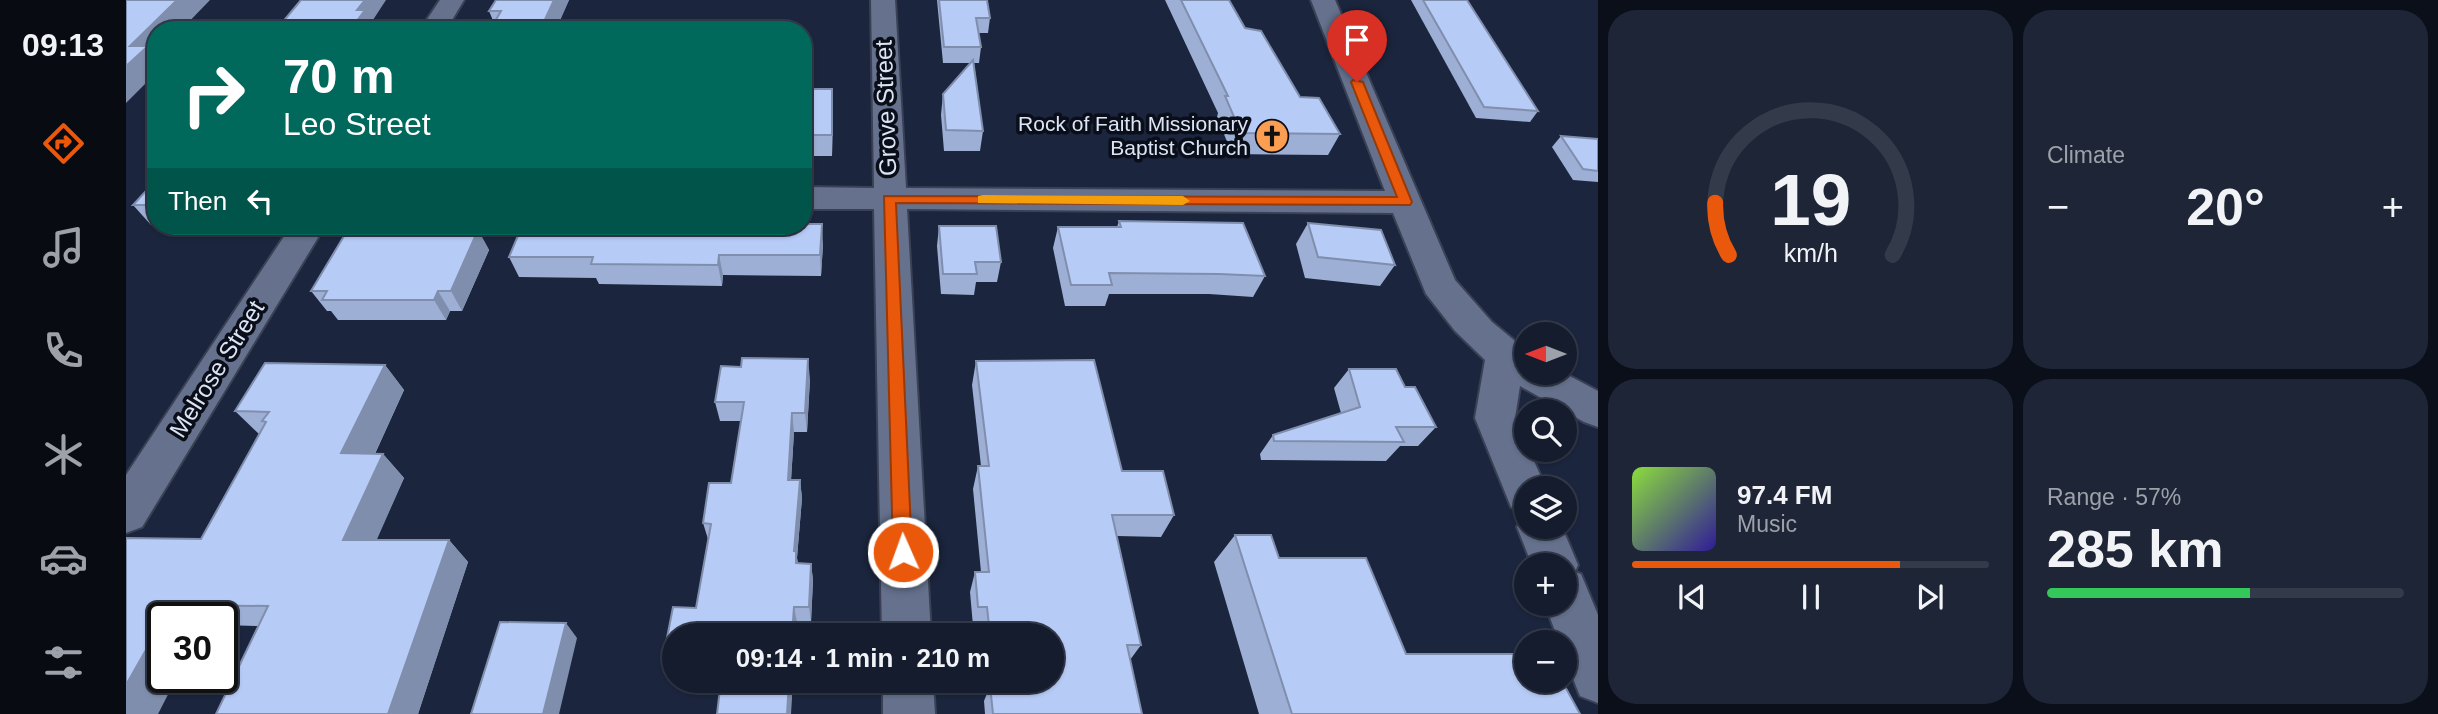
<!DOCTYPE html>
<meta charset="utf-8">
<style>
:root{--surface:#141c2e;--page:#1d2536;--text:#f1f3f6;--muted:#9da1aa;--line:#333a4a;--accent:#ea580c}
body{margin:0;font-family:Arial,sans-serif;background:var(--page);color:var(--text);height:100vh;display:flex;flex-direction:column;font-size:26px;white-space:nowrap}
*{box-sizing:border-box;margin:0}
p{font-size:23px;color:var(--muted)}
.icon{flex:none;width:38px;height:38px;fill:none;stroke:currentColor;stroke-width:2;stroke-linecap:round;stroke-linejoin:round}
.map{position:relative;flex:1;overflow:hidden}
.drawer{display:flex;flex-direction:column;gap:10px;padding:10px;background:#0b0f19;width:840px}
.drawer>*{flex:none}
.hud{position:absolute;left:21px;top:21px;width:665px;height:214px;border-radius:28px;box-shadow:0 2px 5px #0004,0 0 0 2px var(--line);background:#00695c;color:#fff;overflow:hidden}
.needle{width:46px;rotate:270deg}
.tools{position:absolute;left:1388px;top:322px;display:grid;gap:14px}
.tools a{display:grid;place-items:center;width:63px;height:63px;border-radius:50%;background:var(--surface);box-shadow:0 2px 5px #0004,0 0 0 2px var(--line);font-size:35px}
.speed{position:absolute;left:21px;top:602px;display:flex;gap:14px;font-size:35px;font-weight:700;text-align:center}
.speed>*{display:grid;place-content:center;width:91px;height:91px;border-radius:50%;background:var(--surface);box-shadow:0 2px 5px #0004,0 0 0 2px var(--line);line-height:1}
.speed .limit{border:4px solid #111;border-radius:10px;background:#fff;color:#111}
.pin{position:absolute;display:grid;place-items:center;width:60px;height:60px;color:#fff;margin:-72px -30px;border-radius:50% 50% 50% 0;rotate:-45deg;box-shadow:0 0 7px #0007}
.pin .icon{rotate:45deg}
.me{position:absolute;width:77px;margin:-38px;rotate:358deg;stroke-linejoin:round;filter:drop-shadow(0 0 5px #0008)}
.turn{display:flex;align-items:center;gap:24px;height:147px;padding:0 21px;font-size:32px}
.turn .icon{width:91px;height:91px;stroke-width:2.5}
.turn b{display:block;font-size:49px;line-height:60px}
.then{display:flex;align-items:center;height:66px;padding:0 21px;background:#0003;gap:14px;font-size:26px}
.big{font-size:52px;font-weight:800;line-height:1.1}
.drawer .widget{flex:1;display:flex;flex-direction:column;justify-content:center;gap:10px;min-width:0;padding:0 24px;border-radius:28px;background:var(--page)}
.drawer .dial{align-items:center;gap:0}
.dial svg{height:182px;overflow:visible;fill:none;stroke:var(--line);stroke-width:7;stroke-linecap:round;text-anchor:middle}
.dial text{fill:var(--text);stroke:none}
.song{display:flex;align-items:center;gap:21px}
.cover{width:84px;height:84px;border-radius:10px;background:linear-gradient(135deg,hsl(90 70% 55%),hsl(250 70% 35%))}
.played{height:7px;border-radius:4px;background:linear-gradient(90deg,var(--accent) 75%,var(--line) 75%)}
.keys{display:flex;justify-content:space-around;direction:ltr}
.heat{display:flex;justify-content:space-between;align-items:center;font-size:38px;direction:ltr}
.charge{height:10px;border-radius:5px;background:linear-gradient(90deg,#34c759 57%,var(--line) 0)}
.drawer .tiles{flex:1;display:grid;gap:10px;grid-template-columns:repeat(2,1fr)}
.trip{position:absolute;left:536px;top:623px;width:402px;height:70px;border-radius:35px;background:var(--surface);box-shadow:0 2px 5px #0004,0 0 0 2px var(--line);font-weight:800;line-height:70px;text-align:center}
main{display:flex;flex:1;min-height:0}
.dock{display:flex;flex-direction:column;width:126px;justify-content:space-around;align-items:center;background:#080b12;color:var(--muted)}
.dock .icon{width:49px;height:49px}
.dock .active{color:var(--accent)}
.dock b{font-size:32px;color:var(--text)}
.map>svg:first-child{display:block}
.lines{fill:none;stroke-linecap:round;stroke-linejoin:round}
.street-casing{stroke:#3a4155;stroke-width:4}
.street{fill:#65718d;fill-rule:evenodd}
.wall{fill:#9dafd4}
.shaded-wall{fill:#808ead}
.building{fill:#b7cbf7;stroke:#808ead;stroke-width:2}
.route{fill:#ea580c;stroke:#983908;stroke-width:2}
.slow{fill:#f59e0b}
.labels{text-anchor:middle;stroke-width:7;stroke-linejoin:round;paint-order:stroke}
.far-poi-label{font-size:21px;fill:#dde4f5;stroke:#0a0e19;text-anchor:end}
.street-label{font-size:24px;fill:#dde4f5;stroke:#0a0e19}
</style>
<main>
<nav class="dock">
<b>09:13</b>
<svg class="icon active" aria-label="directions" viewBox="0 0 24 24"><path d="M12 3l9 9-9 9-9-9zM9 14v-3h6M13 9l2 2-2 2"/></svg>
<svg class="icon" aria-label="music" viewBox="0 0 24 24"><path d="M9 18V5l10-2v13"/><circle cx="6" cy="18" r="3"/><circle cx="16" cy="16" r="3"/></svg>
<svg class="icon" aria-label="phone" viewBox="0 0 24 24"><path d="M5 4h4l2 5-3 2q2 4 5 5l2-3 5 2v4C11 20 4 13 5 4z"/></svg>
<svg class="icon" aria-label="climate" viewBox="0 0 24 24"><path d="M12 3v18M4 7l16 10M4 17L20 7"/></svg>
<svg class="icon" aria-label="car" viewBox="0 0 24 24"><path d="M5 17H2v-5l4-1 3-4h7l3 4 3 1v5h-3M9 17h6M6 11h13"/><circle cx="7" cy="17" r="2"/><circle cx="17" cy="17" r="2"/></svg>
<svg class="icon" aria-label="filters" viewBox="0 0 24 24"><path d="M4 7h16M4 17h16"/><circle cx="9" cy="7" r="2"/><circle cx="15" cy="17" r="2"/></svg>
</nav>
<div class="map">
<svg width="1472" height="714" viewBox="0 0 1472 714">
<rect width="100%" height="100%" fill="#1b253d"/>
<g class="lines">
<defs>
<g id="street">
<path d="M314 0H338L320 30H294Z"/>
<path d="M745 0H769L780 188 1259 191 1185 0H1209L1329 280 1366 322 1400 350V373H1438L1472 391V427L1458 422 1394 386 1389 418 1400 442V450H1403L1420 488H1400V527H1436L1452 565 1449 572 1455 574 1472 615V703L1454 696 1438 656V642H1433L1419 604H1438V565H1406L1391 527 1399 512 1385 507 1349 418 1359 360 1329 331 1300 294 1267 213 781 209 805 635H756L748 209H677V187L748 188Z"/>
<path d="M165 226H199L16 527 0 533V475Z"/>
<path d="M757 681H807L809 714H757Z"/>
</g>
</defs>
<use href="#street" class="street-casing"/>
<use href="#street" class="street"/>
</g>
<g class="wall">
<path d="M370 0H443L430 28 440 30 368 23 363 11Z"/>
<path d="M811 0H861L864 18 862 33H852L855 47 853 63H848L857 131 854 151H818L815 115 817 94 845 63H817Z"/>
<path d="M1039 0H1103L1119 28 1174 97 1214 134 1202 155 1106 154 1091 117 1092 113Z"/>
<path d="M1285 0H1341L1412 111 1404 122 1350 118Z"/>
<path d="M677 84H680L681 89 707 110 706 156H677Z"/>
<path d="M1435 136 1472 139V182L1447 180 1426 147Z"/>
<path d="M30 180V225H25L7 205Z"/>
<path d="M993 221 1139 276 1127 297 1083 294H983L979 306H939L927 248 932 227H991Z"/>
<path d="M1182 223 1269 265 1254 286 1179 278 1170 244Z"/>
<path d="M813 226 875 262 871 282H850L848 295 815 294 811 246Z"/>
<path d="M275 229 352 230 363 250 336 311H324L320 320H212L205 311H201L185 291Z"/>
<path d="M697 244 695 276 597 275 596 286 473 284 470 278 393 277 383 257Z"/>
<path d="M850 361 996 471 1048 515 1035 537 991 536 1015 645 1004 660 1016 714H859L858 701 862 691 861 681H926V635H856L855 626H847L844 592 849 572H855L847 489 852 466H855L846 385Z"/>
<path d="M259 365 278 390 249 454H257L278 478 250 540H323L342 562 292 714H90L132 626 96 625V618H37L0 538 75 539 133 434 109 411Z"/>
<path d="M1223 369 1279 387 1310 427 1292 446H1274L1260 461 1135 460 1134 454 1147 435 1215 413 1208 388Z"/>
<path d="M684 379 681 432H668L665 480H674L676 498 671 558 672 564H685L687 580 685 622H671L548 635V657L540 643 570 608 582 539 577 523 605 483 615 421H594L589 402Z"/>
<path d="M1109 535 1153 558 1280 654 1454 714H1133L1088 562Z"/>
</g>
<g class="shaded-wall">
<path d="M51 0H84L55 30H30V73L0 103V66L4 46Z"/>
<path d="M239 0H260L245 23 248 30H224L231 10Z"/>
<path d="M428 0H443L430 30 415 28Z"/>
<path d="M706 89 707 110 706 156Z"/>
<path d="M696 224 697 244 695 276 694 255Z"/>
<path d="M352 230 363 250 336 311 325 291Z"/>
<path d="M593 255 597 275 596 286 592 265Z"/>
<path d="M312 291 324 311 320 320 308 300Z"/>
<path d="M682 359 684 379 681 432 679 413Z"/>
<path d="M259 365 278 390 238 477 215 453Z"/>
<path d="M666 413 668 432 664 498 662 480Z"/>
<path d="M257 454 278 478 241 562 217 540Z"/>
<path d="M674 480 676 498 671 558 673 568 672 580 668 551Z"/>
<path d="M323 540 342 562 292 714H262Z"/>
<path d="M685 564 687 580 685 622 683 607Z"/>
<path d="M45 605 66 618H38Z"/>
<path d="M668 607 671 622 670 635H666Z"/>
<path d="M37 620V677H51L32 714H0V685Z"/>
<path d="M440 623 451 638 433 714H417Z"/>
<path d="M663 681H667L665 714H661Z"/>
</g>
<g class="building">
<path d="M0 0H51L4 46H22L0 66Z"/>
<path d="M175 0H239L231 10H239L224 30H150Z"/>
<path d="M370 0H428L415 28H440L439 30H364L375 11H363Z"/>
<path d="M813 0H861L864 18H850L855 47H818Z"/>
<path d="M1055 0H1103L1119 28 1135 31 1174 97 1193 98 1214 134 1115 133 1099 96H1102Z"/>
<path d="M1297 0H1341L1412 111 1358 107Z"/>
<path d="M595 20H634L632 26 655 27 654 30H593Z"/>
<path d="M847 60 857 131 820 130 817 94Z"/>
<path d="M677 84H680V89H706V135H677Z"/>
<path d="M1435 136 1472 139V171L1457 169Z"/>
<path d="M30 180V205H7Z"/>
<path d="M993 221 1117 223 1139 276 1093 274 983 273 986 285H945L932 227H995Z"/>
<path d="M1182 223 1255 230 1269 265 1192 257Z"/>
<path d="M677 224H696L694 255H593L592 265 465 264 467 257H383L396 226H677Z"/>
<path d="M224 226H273L272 229 352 230 325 291H312L308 300H196L201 291H185Z"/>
<path d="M813 226H870L875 262H849L851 274H817Z"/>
<path d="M616 358 682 359 679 413H666L662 480H674L668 551H670V563L685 564 683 607H668L666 635H548V643H540L547 607 570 608 585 524 577 523 583 483H605L618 402H589L595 366 615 367Z"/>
<path d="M968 360 996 471H1037L1048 515H986L1015 645H1001L1016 714H867L864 685 869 684V681H926V635H864L861 607H852L849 572H863L852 466H863L850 361Z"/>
<path d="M139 363 259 365 215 453 257 454 217 540H323L262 714H90L142 606 45 605 38 618H37V620L0 685V538L75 539 140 422 136 421 143 412 109 411Z"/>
<path d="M1223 369H1270L1279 387H1289L1310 427H1270L1278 442 1148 441 1147 435 1234 407Z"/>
<path d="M1109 535H1145L1153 558H1240L1280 654H1400V681H1436L1454 714H1166Z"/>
<path d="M374 622 440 623 417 714H345Z"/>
<path d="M595 681H663L661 714H591Z"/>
</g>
<path class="route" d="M1227 80 1237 82 1286 202 1284 205 770 203 786 552 784 559 777 561 770 559 767 552 758 196 1271 197 1225 82Z"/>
<path class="slow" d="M857 195 1057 196 1064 201 1057 205 852 203V196Z"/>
<defs>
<symbol id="church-disc" viewBox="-11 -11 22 22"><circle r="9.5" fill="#fc9e52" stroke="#0a0e19"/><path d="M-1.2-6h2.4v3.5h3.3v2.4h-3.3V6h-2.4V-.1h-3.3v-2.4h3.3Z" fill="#111"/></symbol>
</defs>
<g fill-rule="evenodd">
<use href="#church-disc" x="1127" y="117" width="38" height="38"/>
</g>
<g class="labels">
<g class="far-poi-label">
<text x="1122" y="131">Rock of Faith Missionary<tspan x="1122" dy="24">Baptist Church</tspan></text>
</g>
<g class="street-label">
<text transform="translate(760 108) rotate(-92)" y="8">Grove Street</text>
<text transform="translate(91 369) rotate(-58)" y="8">Melrose Street</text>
</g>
</g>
</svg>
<div class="tools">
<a><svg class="needle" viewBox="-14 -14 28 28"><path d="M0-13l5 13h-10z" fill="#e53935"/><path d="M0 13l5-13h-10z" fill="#9da1aa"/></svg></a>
<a><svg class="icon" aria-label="search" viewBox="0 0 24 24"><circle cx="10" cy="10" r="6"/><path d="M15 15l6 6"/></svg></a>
<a><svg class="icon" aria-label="layers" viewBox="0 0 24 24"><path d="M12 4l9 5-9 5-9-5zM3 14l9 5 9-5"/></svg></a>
<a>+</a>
<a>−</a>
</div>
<div class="speed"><div class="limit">30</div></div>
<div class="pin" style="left:1231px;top:82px;background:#d93025"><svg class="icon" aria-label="arrive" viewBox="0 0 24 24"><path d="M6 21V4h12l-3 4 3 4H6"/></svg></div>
<svg class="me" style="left:777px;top:552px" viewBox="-20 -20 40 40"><circle r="17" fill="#ea580c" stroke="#fff" stroke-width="3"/><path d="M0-11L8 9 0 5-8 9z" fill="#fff"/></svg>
<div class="trip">09:14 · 1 min · 210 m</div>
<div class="hud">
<div class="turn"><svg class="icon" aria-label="right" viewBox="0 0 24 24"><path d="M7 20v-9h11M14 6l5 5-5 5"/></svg><div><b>70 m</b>Leo Street</div></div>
<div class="then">Then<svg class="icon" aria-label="left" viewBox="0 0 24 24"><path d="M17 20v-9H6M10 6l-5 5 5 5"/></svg></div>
</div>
</div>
<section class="drawer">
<div class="tiles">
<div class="widget dial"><svg viewBox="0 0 100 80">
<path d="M14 69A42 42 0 1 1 86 69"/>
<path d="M14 69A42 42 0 0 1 8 46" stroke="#ea580c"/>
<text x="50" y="56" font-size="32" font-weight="700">19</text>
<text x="50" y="72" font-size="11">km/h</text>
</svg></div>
<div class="widget"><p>Climate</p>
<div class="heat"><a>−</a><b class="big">20°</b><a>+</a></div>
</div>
<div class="widget">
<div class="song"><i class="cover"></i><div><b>97.4 FM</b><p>Music</p></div></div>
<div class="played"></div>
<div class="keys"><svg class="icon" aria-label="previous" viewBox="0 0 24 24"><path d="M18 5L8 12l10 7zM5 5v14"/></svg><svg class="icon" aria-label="pause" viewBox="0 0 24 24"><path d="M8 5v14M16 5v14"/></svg><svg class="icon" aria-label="next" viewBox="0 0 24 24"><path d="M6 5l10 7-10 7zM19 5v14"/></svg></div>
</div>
<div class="widget"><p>Range · 57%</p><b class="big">285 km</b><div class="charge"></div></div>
</div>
</section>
</main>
